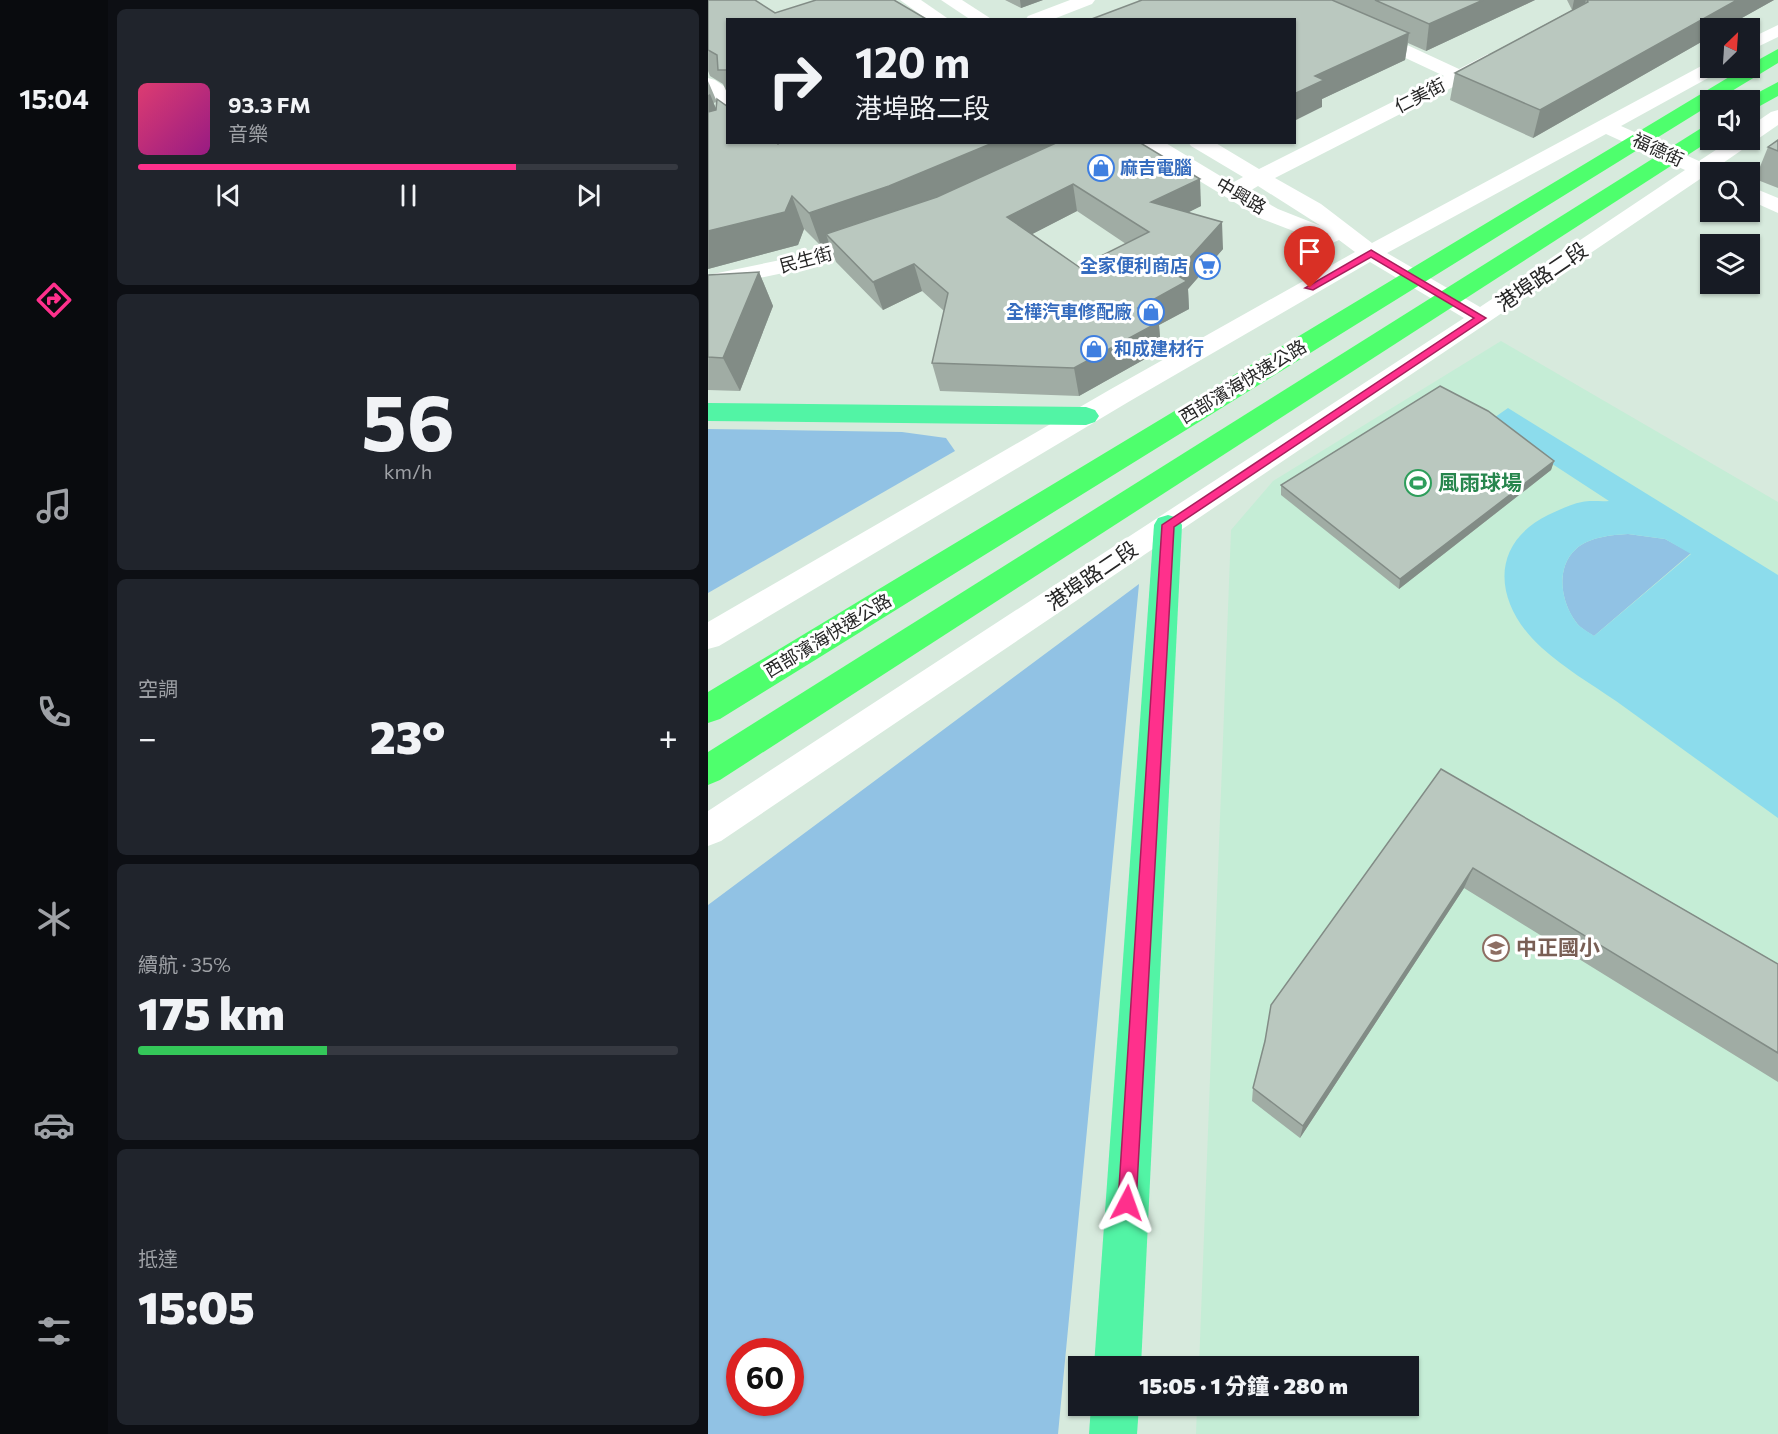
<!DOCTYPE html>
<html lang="zh-TW">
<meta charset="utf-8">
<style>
:root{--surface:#171b24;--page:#20242c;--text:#f1f3f6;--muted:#9ea1a6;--line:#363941;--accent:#ff308c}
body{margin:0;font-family:Commissioner,"Noto Sans TC",sans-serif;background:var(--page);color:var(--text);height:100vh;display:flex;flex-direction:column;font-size:22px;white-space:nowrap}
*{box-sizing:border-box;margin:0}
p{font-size:20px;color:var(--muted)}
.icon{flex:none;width:33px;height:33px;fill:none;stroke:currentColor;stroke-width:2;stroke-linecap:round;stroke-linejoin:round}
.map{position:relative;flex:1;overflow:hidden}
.drawer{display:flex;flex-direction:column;gap:9px;padding:9px;background:#0d0f14;width:600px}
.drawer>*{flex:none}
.top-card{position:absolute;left:18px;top:18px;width:570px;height:126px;border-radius:0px;box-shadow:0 2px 4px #0004;background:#171b24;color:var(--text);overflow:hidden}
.needle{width:39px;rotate:25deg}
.controls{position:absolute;left:992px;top:18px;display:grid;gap:12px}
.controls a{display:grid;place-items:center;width:60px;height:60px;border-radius:0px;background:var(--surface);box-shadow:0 2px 4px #0004;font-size:30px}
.speed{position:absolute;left:18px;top:1338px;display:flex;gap:12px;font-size:30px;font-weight:700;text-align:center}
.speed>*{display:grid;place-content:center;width:78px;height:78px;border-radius:50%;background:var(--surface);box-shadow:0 2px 4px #0004;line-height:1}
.speed .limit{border:9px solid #d22;background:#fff;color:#111}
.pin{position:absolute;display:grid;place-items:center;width:51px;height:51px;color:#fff;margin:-62px -26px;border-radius:50% 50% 50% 0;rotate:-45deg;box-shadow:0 0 6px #0007}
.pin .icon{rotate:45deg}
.me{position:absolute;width:66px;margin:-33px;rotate:4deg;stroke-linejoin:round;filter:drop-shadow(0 0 4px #0008)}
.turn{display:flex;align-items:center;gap:21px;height:126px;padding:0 30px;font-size:27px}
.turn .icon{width:78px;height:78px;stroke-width:2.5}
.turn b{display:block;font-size:42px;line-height:51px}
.big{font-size:45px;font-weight:800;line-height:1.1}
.drawer .tile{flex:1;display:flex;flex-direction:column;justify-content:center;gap:9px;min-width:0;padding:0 21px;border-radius:9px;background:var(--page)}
.drawer .dial{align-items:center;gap:0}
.dial b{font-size:78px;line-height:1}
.song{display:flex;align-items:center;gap:18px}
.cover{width:72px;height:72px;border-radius:9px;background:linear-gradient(135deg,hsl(340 70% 55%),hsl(310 70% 35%))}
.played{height:6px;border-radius:3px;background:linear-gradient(90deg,var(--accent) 70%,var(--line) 70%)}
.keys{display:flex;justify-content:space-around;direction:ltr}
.heat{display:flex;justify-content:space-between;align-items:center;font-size:33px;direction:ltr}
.charge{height:9px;border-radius:4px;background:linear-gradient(90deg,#34c759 35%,var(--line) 0)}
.trip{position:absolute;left:360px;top:1356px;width:351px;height:60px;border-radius:0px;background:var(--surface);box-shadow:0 2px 4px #0004;font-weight:800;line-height:60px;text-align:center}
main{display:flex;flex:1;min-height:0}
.tabs{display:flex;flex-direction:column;width:108px;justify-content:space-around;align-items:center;background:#090b0e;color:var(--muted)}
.tabs .icon{width:42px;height:42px}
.tabs .on{color:var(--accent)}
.tabs b{font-size:27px;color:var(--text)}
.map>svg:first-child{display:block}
.education{fill:#c5edd6}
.green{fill:#91c2e4;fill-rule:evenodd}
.pitch{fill:#8cdcec;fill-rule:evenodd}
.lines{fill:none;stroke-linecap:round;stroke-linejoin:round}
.minor{fill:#fff;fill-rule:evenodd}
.major{fill:#52f4a5;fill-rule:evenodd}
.highway{fill:#4eff6d;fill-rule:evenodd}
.wall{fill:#a0aca4;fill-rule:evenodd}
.shaded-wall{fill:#828c86}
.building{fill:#bac8bf;stroke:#828c86;stroke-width:1.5;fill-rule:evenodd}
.route{fill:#ff308c;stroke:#a61f5b;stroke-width:1.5}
.labels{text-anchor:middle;stroke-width:6;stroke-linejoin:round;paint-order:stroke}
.far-street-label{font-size:18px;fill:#272727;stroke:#fff}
.far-shop-label{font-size:18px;font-weight:bold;fill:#366cbe;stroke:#fff;text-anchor:start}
.street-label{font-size:21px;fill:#272727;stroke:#fff}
.leisure-label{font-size:21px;font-weight:bold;fill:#27864d;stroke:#fff;text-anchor:start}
.education-label{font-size:21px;font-weight:bold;fill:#785e54;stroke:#fff;text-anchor:start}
</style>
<main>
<nav class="tabs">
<b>15:04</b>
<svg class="icon on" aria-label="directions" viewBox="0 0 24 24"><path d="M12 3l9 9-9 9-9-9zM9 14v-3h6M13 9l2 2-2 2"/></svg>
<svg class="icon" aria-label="music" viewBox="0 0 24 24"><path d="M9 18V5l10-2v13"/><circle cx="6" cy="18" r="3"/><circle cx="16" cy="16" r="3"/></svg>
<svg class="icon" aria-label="phone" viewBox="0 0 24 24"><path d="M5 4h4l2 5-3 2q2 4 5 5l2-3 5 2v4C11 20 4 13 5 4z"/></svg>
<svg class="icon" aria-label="climate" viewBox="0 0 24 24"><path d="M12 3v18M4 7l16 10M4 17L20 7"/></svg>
<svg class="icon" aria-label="car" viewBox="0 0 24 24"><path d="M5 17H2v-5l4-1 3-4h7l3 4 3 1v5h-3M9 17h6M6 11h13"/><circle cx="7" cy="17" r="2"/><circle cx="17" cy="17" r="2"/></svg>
<svg class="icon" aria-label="filters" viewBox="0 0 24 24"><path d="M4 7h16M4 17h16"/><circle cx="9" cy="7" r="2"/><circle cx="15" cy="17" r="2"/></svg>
</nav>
<section class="drawer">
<div class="tile">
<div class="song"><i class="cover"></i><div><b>93.3 FM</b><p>音樂</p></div></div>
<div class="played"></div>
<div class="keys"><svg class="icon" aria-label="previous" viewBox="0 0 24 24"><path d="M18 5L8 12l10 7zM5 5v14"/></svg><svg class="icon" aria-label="pause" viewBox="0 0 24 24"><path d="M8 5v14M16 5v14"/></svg><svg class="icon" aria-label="next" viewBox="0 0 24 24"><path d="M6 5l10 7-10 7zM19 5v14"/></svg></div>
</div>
<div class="tile dial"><b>56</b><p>km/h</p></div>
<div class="tile"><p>空調</p>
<div class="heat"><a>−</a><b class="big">23°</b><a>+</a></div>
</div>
<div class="tile"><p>續航 · 35%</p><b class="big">175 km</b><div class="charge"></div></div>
<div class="tile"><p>抵達</p><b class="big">15:05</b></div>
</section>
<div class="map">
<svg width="1070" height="1434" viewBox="0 0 1070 1434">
<rect width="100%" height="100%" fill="#d7eadd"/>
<path class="education" d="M793 341 1070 502V1434H488L489 1406H700V1366H491L523 530 565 481Z"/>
<g class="green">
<path d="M0 429 194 432 238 438 247 451 0 593Z"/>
<path d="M920 534 957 539 983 553 886 636C880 632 872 628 868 622 853 602 847 568 868 549 881 537 903 535 920 534Z"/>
<path d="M431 584 350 1434H0V905ZM32 1352H82V1402H32Z"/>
</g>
<path class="pitch" d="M800 408 1070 575V818C1016 779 962 740 908 701 883 684 856 668 834 648 788 607 778 546 840 515 851 510 863 504 874 502 883 500 893 502 901 501L780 422ZM920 534 957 539 983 554 886 636C881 632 872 628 868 622 853 602 847 568 868 549 881 537 903 535 920 534Z"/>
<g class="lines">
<g class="minor">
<path d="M192 0H213L242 20H220Z"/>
<path d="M233 0H254L285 20H263Z"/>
<path d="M362 0H387L384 4 343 20H317L320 16Z"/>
<path d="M579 0H602L751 69 780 54H794L796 58 794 62 567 178 613 204 664 243 997 64 1002 63V68H1013L1011 72 913 126 991 161 1023 140H1041V127L1063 112 1070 110V125L1002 172V176L995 177 13 841 0 846V811L756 318 662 262 422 401 11 646 0 649V622L403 389 647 252 631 240 622 244 614 242 554 219 434 146 431 142H456L524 183 535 177 483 146 480 142H506L551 169 736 76 582 4ZM898 134 977 170 772 307 679 253ZM550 186 613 226 570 209 540 192Z"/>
<path d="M1070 25V37L1041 51V39Z"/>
<path d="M0 78 7 80 20 89V105L13 103 0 93Z"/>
<path d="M1041 186 1070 198V213L1041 200Z"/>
<path d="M167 233 175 235 178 240 175 245 94 269 0 289V275L82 258Z"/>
</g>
<g class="major">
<path d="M0 403 378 407 387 410 391 416 387 422 378 425 0 421Z"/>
<path d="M460 515 470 518 474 525 433 1366H386L446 525 450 518Z"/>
<path d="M383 1406H431L429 1434H381Z"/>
</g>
<g class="highway">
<path d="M1070 49V63L1009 100H1002V105L12 719 0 723V692L1036 68H1041V65Z"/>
<path d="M1070 82V96L1041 112V100H1036Z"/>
<path d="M1002 125 1003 140 12 780 0 785V752L995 127Z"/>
</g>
</g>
<g class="wall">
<path d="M0 0 67 13 20 20V95L15 84 2 76 0 71Z"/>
<path d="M297 0H335L313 8Z"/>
<path d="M430 0H827L718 51 700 43 697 60 614 99V107Z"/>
<path d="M859 0H1066L1016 28H1002V37L825 138 742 100 747 73 877 3 864 10Z"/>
<path d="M0 81 9 102 5 103 8 108 70 144 349 142 493 206 480 212 515 249 480 289 481 309 451 325 453 350 371 396 232 391 224 363 236 311 214 291 175 310 128 262 121 243 113 246 96 229 90 245 0 269ZM369 211 418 244 371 267 324 234Z"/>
<path d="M1070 140V188L1047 179 1060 147Z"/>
<path d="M51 272 65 306 32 391 0 390V275Z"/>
<path d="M846 461 843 470 691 589 573 495V485Z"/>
<path d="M733 769 1070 964V1082L756 888 592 1138 544 1101 545 1088Z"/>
</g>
<g class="shaded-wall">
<path d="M312 0H335L313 8Z"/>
<path d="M775 0H827L718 51 721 24Z"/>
<path d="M866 0H878L877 3 864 10Z"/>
<path d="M1029 0H1066L1016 28H1002V37L825 138 832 110Z"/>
<path d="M701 33 697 60 614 99V107L586 121V94L607 76Z"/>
<path d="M2 94 15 126 0 132V95Z"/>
<path d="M287 142H349L191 220 118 234 121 243 113 246 101 213Z"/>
<path d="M492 179 493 206 446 230 443 202Z"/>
<path d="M365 184 369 211 305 244 299 217Z"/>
<path d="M84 196 96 229 90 245 0 269V231Z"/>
<path d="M514 222 515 249 480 289 481 309 451 325 453 350 371 396 366 368 430 308Z"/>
<path d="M206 264 214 291 175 310 165 282Z"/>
<path d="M51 272 65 306 32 391 15 358Z"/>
<path d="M846 461 843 470 691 589 692 579Z"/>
<path d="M765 868 756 888 592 1138 595 1126Z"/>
</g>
<g class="building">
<path d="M0 0H47L67 13 108 0H186L220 20H20V70H10L9 55 0 50Z"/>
<path d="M434 0H624L701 33 607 76 616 80 586 94V20H381Z"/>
<path d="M667 0H775L721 24Z"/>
<path d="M879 0H1029L832 110 747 73 880 2Z"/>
<path d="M9 99 20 107V142H68L70 144 72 142H287L181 186 101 213 84 196 77 212 0 231V112L8 110Z"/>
<path d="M1070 140V151L1060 147Z"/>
<path d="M350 142H431L492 179 443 202 514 222 467 274 479 281 430 308 451 322 366 368 224 363 240 293 206 264 165 282 118 234 229 197ZM365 184 441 232 371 267 299 217Z"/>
<path d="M51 272 15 358 0 357V275Z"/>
<path d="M732 386 780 411 846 461 692 579 573 485Z"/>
<path d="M733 769 1070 964V1053L765 868 595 1126 545 1088 557 1041 563 1005Z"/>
</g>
<path class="route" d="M663 250 778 318 466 527 428 1203 426 1209 419 1212 413 1209 410 1203 454 525 766 318 663 257 605 290 597 288Z"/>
<defs>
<symbol id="shop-ring" viewBox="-11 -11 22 22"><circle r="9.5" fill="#fff" stroke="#3f7fe0" stroke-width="1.5"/><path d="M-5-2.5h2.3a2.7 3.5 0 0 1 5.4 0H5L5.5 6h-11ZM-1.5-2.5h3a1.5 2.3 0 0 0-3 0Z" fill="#3f7fe0"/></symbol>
<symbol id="supermarket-ring" viewBox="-11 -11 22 22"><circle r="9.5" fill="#fff" stroke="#3f7fe0" stroke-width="1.5"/><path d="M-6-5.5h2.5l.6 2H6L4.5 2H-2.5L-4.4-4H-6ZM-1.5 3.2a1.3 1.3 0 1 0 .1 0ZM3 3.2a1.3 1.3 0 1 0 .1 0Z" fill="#3f7fe0"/></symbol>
<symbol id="stadium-ring" viewBox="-11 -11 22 22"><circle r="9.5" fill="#fff" stroke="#2e9e5b" stroke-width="1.5"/><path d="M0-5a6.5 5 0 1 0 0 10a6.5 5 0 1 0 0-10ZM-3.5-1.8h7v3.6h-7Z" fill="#2e9e5b"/></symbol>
<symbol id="school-ring" viewBox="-11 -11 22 22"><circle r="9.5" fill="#fff" stroke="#8d6e63" stroke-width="1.5"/><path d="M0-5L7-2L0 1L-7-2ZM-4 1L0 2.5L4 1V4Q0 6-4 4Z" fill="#8d6e63"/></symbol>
</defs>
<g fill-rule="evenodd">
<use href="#shop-ring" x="378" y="153" width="30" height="30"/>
<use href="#supermarket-ring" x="484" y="251" width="30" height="30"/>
<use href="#shop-ring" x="428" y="297" width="30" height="30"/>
<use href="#shop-ring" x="371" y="334" width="30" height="30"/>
<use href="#stadium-ring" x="695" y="468" width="30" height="30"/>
<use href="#school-ring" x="773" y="933" width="30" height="30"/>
</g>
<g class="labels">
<g class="far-street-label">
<text transform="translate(712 96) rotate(-27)" y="6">仁美街</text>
<text transform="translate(950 150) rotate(25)" y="6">福德街</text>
<text transform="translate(533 196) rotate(30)" y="6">中興路</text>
<text transform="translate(98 260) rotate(-15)" y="6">民生街</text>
<text transform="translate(535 382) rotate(-31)" y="6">西部濱海快速公路</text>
<text transform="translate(120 636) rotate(-31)" y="6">西部濱海快速公路</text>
</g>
<g class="far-shop-label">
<text x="412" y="174">麻吉電腦</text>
<text x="480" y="272" text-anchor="end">全家便利商店</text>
<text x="424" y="318" text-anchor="end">全樺汽車修配廠</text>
<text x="406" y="355">和成建材行</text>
</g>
<g class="street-label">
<text transform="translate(834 277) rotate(-34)" y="7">港埠路二段</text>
<text transform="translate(384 576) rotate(-34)" y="7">港埠路二段</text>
</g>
<g class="leisure-label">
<text x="730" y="490">風雨球場</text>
</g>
<g class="education-label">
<text x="808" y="955">中正國小</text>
</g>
</g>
</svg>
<div class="controls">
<a><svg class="needle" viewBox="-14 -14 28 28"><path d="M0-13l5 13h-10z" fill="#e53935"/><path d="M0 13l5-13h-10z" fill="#9ea1a6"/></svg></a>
<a><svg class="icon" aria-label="sound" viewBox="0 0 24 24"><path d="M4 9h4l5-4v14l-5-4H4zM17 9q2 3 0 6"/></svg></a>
<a><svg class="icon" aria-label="search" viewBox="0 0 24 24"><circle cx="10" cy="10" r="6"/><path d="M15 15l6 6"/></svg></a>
<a><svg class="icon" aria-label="layers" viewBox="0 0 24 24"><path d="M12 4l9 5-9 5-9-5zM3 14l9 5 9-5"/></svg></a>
</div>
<div class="speed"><div class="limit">60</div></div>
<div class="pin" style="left:602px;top:288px;background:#d93025"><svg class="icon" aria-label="arrive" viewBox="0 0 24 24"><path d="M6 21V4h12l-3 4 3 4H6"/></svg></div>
<svg class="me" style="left:419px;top:1203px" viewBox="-20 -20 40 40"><path d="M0-17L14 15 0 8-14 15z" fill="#ff308c" stroke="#fff" stroke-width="4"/></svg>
<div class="trip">15:05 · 1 分鐘 · 280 m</div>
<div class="top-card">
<div class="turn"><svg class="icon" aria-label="right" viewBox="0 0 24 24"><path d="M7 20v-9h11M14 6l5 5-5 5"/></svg><div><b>120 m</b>港埠路二段</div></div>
</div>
</div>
</main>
